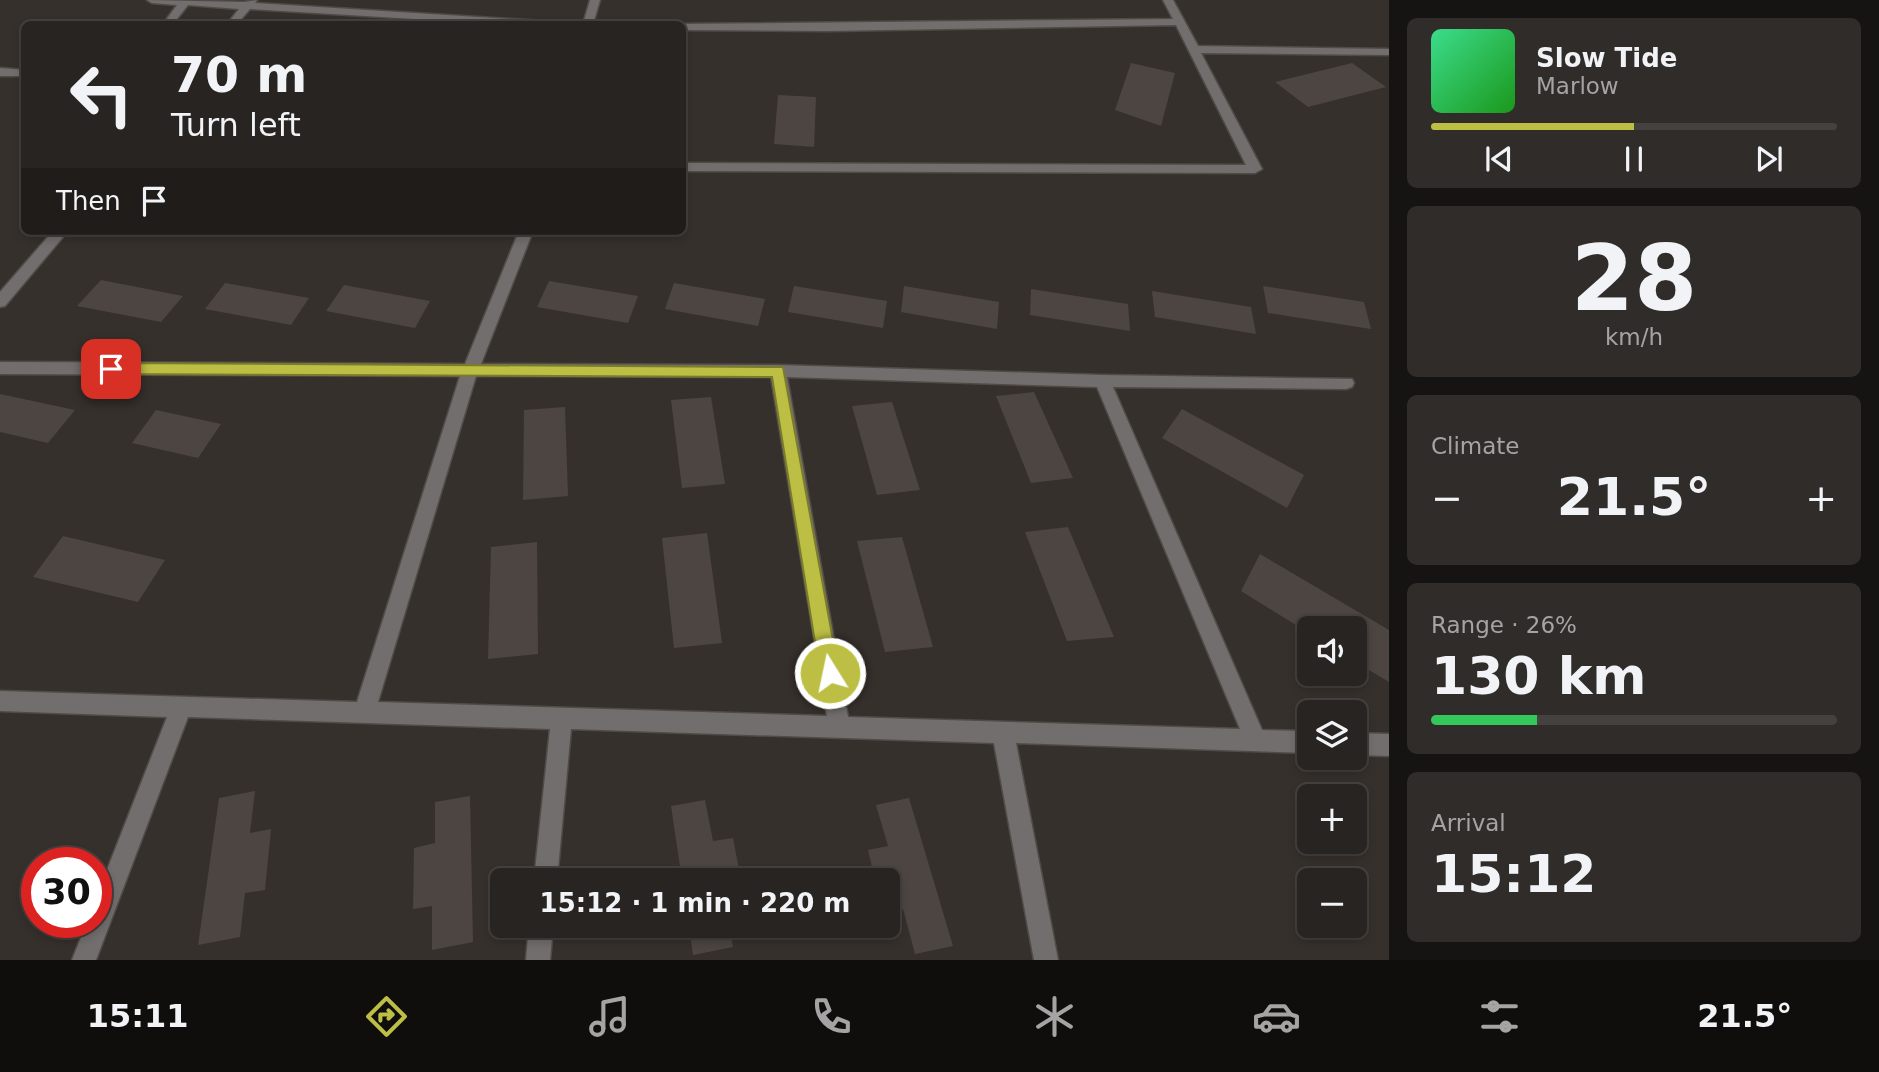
<!DOCTYPE html>
<meta charset="utf-8">
<style>
:root{--surface:#282421;--page:#302c2a;--text:#f1f3f6;--muted:#a5a4a5;--line:#44413f;--accent:#bcbf44}
body{margin:0;font-family:"DejaVu Sans",sans-serif;background:var(--page);color:var(--text);height:100vh;display:flex;flex-direction:column;font-size:26px;white-space:nowrap}
*{box-sizing:border-box;margin:0}
p{font-size:23px;color:var(--muted)}
.icon{flex:none;width:38px;height:38px;fill:none;stroke:currentColor;stroke-width:2;stroke-linecap:round;stroke-linejoin:round}
.map{position:relative;flex:1;overflow:hidden}
.side{display:flex;flex-direction:column;gap:18px;padding:18px;background:#161412;width:490px}
.side>*{flex:none}
.guide{position:absolute;left:21px;top:21px;width:665px;height:214px;border-radius:10px;box-shadow:0 4px 10px #0003,0 0 0 2px var(--line);background:#282421;color:var(--text);overflow:hidden}
.controls{position:absolute;left:1297px;top:616px;display:grid;gap:14px}
.controls a{display:grid;place-items:center;width:70px;height:70px;border-radius:10px;background:var(--surface);box-shadow:0 4px 10px #0003,0 0 0 2px var(--line);font-size:35px}
.speed{position:absolute;left:21px;top:847px;display:flex;gap:14px;font-size:35px;font-weight:700;text-align:center}
.speed>*{display:grid;place-content:center;width:91px;height:91px;border-radius:50%;background:var(--surface);box-shadow:0 4px 10px #0003,0 0 0 2px var(--line);line-height:1}
.speed .limit{border:10px solid #d22;background:#fff;color:#111}
.pin{position:absolute;display:grid;place-items:center;width:60px;height:60px;color:#fff;margin:-30px;border-radius:14px;box-shadow:0 4px 10px #0006}
.me{position:absolute;width:77px;margin:-38px;rotate:350deg;stroke-linejoin:round;filter:drop-shadow(0 0 5px #0008)}
.turn{display:flex;align-items:center;gap:24px;height:147px;padding:0 35px;font-size:32px}
.turn .icon{width:91px;height:91px;stroke-width:2.5}
.turn b{display:block;font-size:49px;line-height:60px}
.then{display:flex;align-items:center;height:66px;padding:0 35px;background:#0003;gap:14px;font-size:26px}
.big{font-size:52px;font-weight:700;line-height:1.1}
.side .card{flex:1;display:flex;flex-direction:column;justify-content:center;gap:10px;min-width:0;padding:0 24px;border-radius:10px;background:var(--page)}
.side .dial{align-items:center;gap:0}
.dial b{font-size:91px;line-height:1}
.song{display:flex;align-items:center;gap:21px}
.cover{width:84px;height:84px;border-radius:10px;background:linear-gradient(135deg,hsl(150 70% 55%),hsl(120 70% 35%))}
.played{height:7px;border-radius:4px;background:linear-gradient(90deg,var(--accent) 50%,var(--line) 50%)}
.keys{display:flex;justify-content:space-around;direction:ltr}
.heat{display:flex;justify-content:space-between;align-items:center;font-size:38px;direction:ltr}
.charge{height:10px;border-radius:5px;background:linear-gradient(90deg,#34c759 26%,var(--line) 0)}
.trip{position:absolute;left:490px;top:868px;width:410px;height:70px;border-radius:10px;background:var(--surface);box-shadow:0 4px 10px #0003,0 0 0 2px var(--line);font-weight:700;line-height:70px;text-align:center}
.dock{display:flex;height:112px;justify-content:space-around;align-items:center;background:#100e0d;color:var(--muted)}
.dock .icon{width:49px;height:49px}
.dock .current{color:var(--accent)}
.dock b{font-size:32px;color:var(--text)}
main{display:flex;flex:1;min-height:0}
.map>svg:first-child{display:block}
.building{fill:#4c4541}
.lines{fill:none;stroke-linecap:round;stroke-linejoin:round}
.minor-casing{stroke:#514b48;stroke-width:3}
.minor{fill:#726e6d;fill-rule:evenodd}
.route{fill:#bcbf44;stroke:#7a7c2c;stroke-width:2}
</style>
<main>
<div class="map">
<svg width="1389" height="960" viewBox="0 0 1389 960">
<rect width="100%" height="100%" fill="#36302c"/>
<g class="building">
<path d="M1131 63 1175 73 1161 126 1115 110Z"/>
<path d="M1352 63 1386 87 1308 107 1275 82Z"/>
<path d="M778 95 816 97 814 147 774 144Z"/>
<path d="M101 280 183 296 161 322 77 306Z"/>
<path d="M549 281 638 296 628 323 537 307Z"/>
<path d="M225 283 309 298 291 325 205 309Z"/>
<path d="M674 283 765 299 758 326 665 309Z"/>
<path d="M344 285 430 301 415 328 326 311Z"/>
<path d="M794 286 887 301 883 328 788 312Z"/>
<path d="M904 286 999 302 997 329 901 312Z"/>
<path d="M1263 286 1364 302 1371 329 1268 313Z"/>
<path d="M1031 289 1128 304 1130 331 1030 315Z"/>
<path d="M1152 291 1251 307 1256 334 1155 317Z"/>
<path d="M1034 392 1073 478 1031 483 996 396Z"/>
<path d="M0 394 75 410 48 443 0 432Z"/>
<path d="M711 397 725 484 682 488 671 400Z"/>
<path d="M892 402 920 490 877 495 852 406Z"/>
<path d="M565 407 568 496 523 500 524 410Z"/>
<path d="M1182 409 1304 475 1287 508 1162 438Z"/>
<path d="M156 410 221 424 198 458 132 443Z"/>
<path d="M1068 527 1114 637 1067 641 1025 532Z"/>
<path d="M707 533 722 643 674 648 662 538Z"/>
<path d="M63 536 165 560 138 602 33 577Z"/>
<path d="M902 537 933 647 885 652 857 541Z"/>
<path d="M537 542 538 654 488 659 491 547Z"/>
<path d="M1260 554 1389 630V682L1354 661V628H1309V633L1241 591Z"/>
<path d="M255 791 250 833 271 829 265 890 245 893 240 937 198 945 219 798Z"/>
<path d="M470 796 473 942 432 950V906L413 909 414 848 435 843V802Z"/>
<path d="M909 798 953 946 915 954 903 909 887 912V880H875L868 850 888 846 876 805Z"/>
<path d="M705 800 713 841 733 838 741 880H682L671 806Z"/>
<path d="M689 926H729L733 947 693 955Z"/>
</g>
<g class="lines">
<defs>
<g id="minor">
<path d="M147 0 244 2 257 0 255 3 543 21 549 24H497L250 9 237 24H227L239 9 188 5 173 24H163L177 5 152 3Z"/>
<path d="M590 0H600L593 24H583Z"/>
<path d="M1163 0H1173L1198 46 1389 49V55L1201 53 1262 169 1255 173 682 171V163L1246 165 1176 25 829 31 682 30V24H679L1173 19Z"/>
<path d="M0 68 24 70V76H0Z"/>
<path d="M53 231H68L5 306 0 307V292Z"/>
<path d="M519 231H533L481 364 778 365 1102 375 1352 379 1354 383 1352 387 1346 389 1113 387 1262 730 1309 731V753L1016 743 1058 960H1034L994 743 571 729 557 880H534L550 729 188 717 96 960H72L87 922H96V898L167 717 0 711V691L357 702 460 376 0 374V362L465 364ZM476 376 771 377 827 716 378 702ZM787 377 1097 387 1240 729 848 717Z"/>
<path d="M1354 733 1389 734V756L1354 755Z"/>
<path d="M529 926H553L550 960H526Z"/>
</g>
</defs>
<use href="#minor" class="minor-casing"/>
<use href="#minor" class="minor"/>
</g>
<path class="route" d="M111 363 783 367 839 673 836 679 830 682 823 679 820 673 772 377 111 374 103 369Z"/>
</svg>
<div class="controls">
<a><svg class="icon" aria-label="sound" viewBox="0 0 24 24"><path d="M4 9h4l5-4v14l-5-4H4zM17 9q2 3 0 6"/></svg></a>
<a><svg class="icon" aria-label="layers" viewBox="0 0 24 24"><path d="M12 4l9 5-9 5-9-5zM3 14l9 5 9-5"/></svg></a>
<a>+</a>
<a>−</a>
</div>
<div class="speed"><div class="limit">30</div></div>
<div class="pin" style="left:111px;top:369px;background:#d93025"><svg class="icon" aria-label="arrive" viewBox="0 0 24 24"><path d="M6 21V4h12l-3 4 3 4H6"/></svg></div>
<svg class="me" style="left:830px;top:673px" viewBox="-20 -20 40 40"><circle r="17" fill="#bcbf44" stroke="#fff" stroke-width="3"/><path d="M0-11L8 9 0 5-8 9z" fill="#fff"/></svg>
<div class="trip">15:12 · 1 min · 220 m</div>
<div class="guide">
<div class="turn"><svg class="icon" aria-label="left" viewBox="0 0 24 24"><path d="M17 20v-9H6M10 6l-5 5 5 5"/></svg><div><b>70 m</b>Turn left</div></div>
<div class="then">Then<svg class="icon" aria-label="arrive" viewBox="0 0 24 24"><path d="M6 21V4h12l-3 4 3 4H6"/></svg></div>
</div>
</div>
<section class="side">
<div class="card">
<div class="song"><i class="cover"></i><div><b>Slow Tide</b><p>Marlow</p></div></div>
<div class="played"></div>
<div class="keys"><svg class="icon" aria-label="previous" viewBox="0 0 24 24"><path d="M18 5L8 12l10 7zM5 5v14"/></svg><svg class="icon" aria-label="pause" viewBox="0 0 24 24"><path d="M8 5v14M16 5v14"/></svg><svg class="icon" aria-label="next" viewBox="0 0 24 24"><path d="M6 5l10 7-10 7zM19 5v14"/></svg></div>
</div>
<div class="card dial"><b>28</b><p>km/h</p></div>
<div class="card"><p>Climate</p>
<div class="heat"><a>−</a><b class="big">21.5°</b><a>+</a></div>
</div>
<div class="card"><p>Range · 26%</p><b class="big">130 km</b><div class="charge"></div></div>
<div class="card"><p>Arrival</p><b class="big">15:12</b></div>
</section>
</main>
<nav class="dock">
<b>15:11</b>
<svg class="icon current" aria-label="directions" viewBox="0 0 24 24"><path d="M12 3l9 9-9 9-9-9zM9 14v-3h6M13 9l2 2-2 2"/></svg>
<svg class="icon" aria-label="music" viewBox="0 0 24 24"><path d="M9 18V5l10-2v13"/><circle cx="6" cy="18" r="3"/><circle cx="16" cy="16" r="3"/></svg>
<svg class="icon" aria-label="phone" viewBox="0 0 24 24"><path d="M5 4h4l2 5-3 2q2 4 5 5l2-3 5 2v4C11 20 4 13 5 4z"/></svg>
<svg class="icon" aria-label="climate" viewBox="0 0 24 24"><path d="M12 3v18M4 7l16 10M4 17L20 7"/></svg>
<svg class="icon" aria-label="car" viewBox="0 0 24 24"><path d="M5 17H2v-5l4-1 3-4h7l3 4 3 1v5h-3M9 17h6M6 11h13"/><circle cx="7" cy="17" r="2"/><circle cx="17" cy="17" r="2"/></svg>
<svg class="icon" aria-label="filters" viewBox="0 0 24 24"><path d="M4 7h16M4 17h16"/><circle cx="9" cy="7" r="2"/><circle cx="15" cy="17" r="2"/></svg>
<b>21.5°</b>
</nav>
